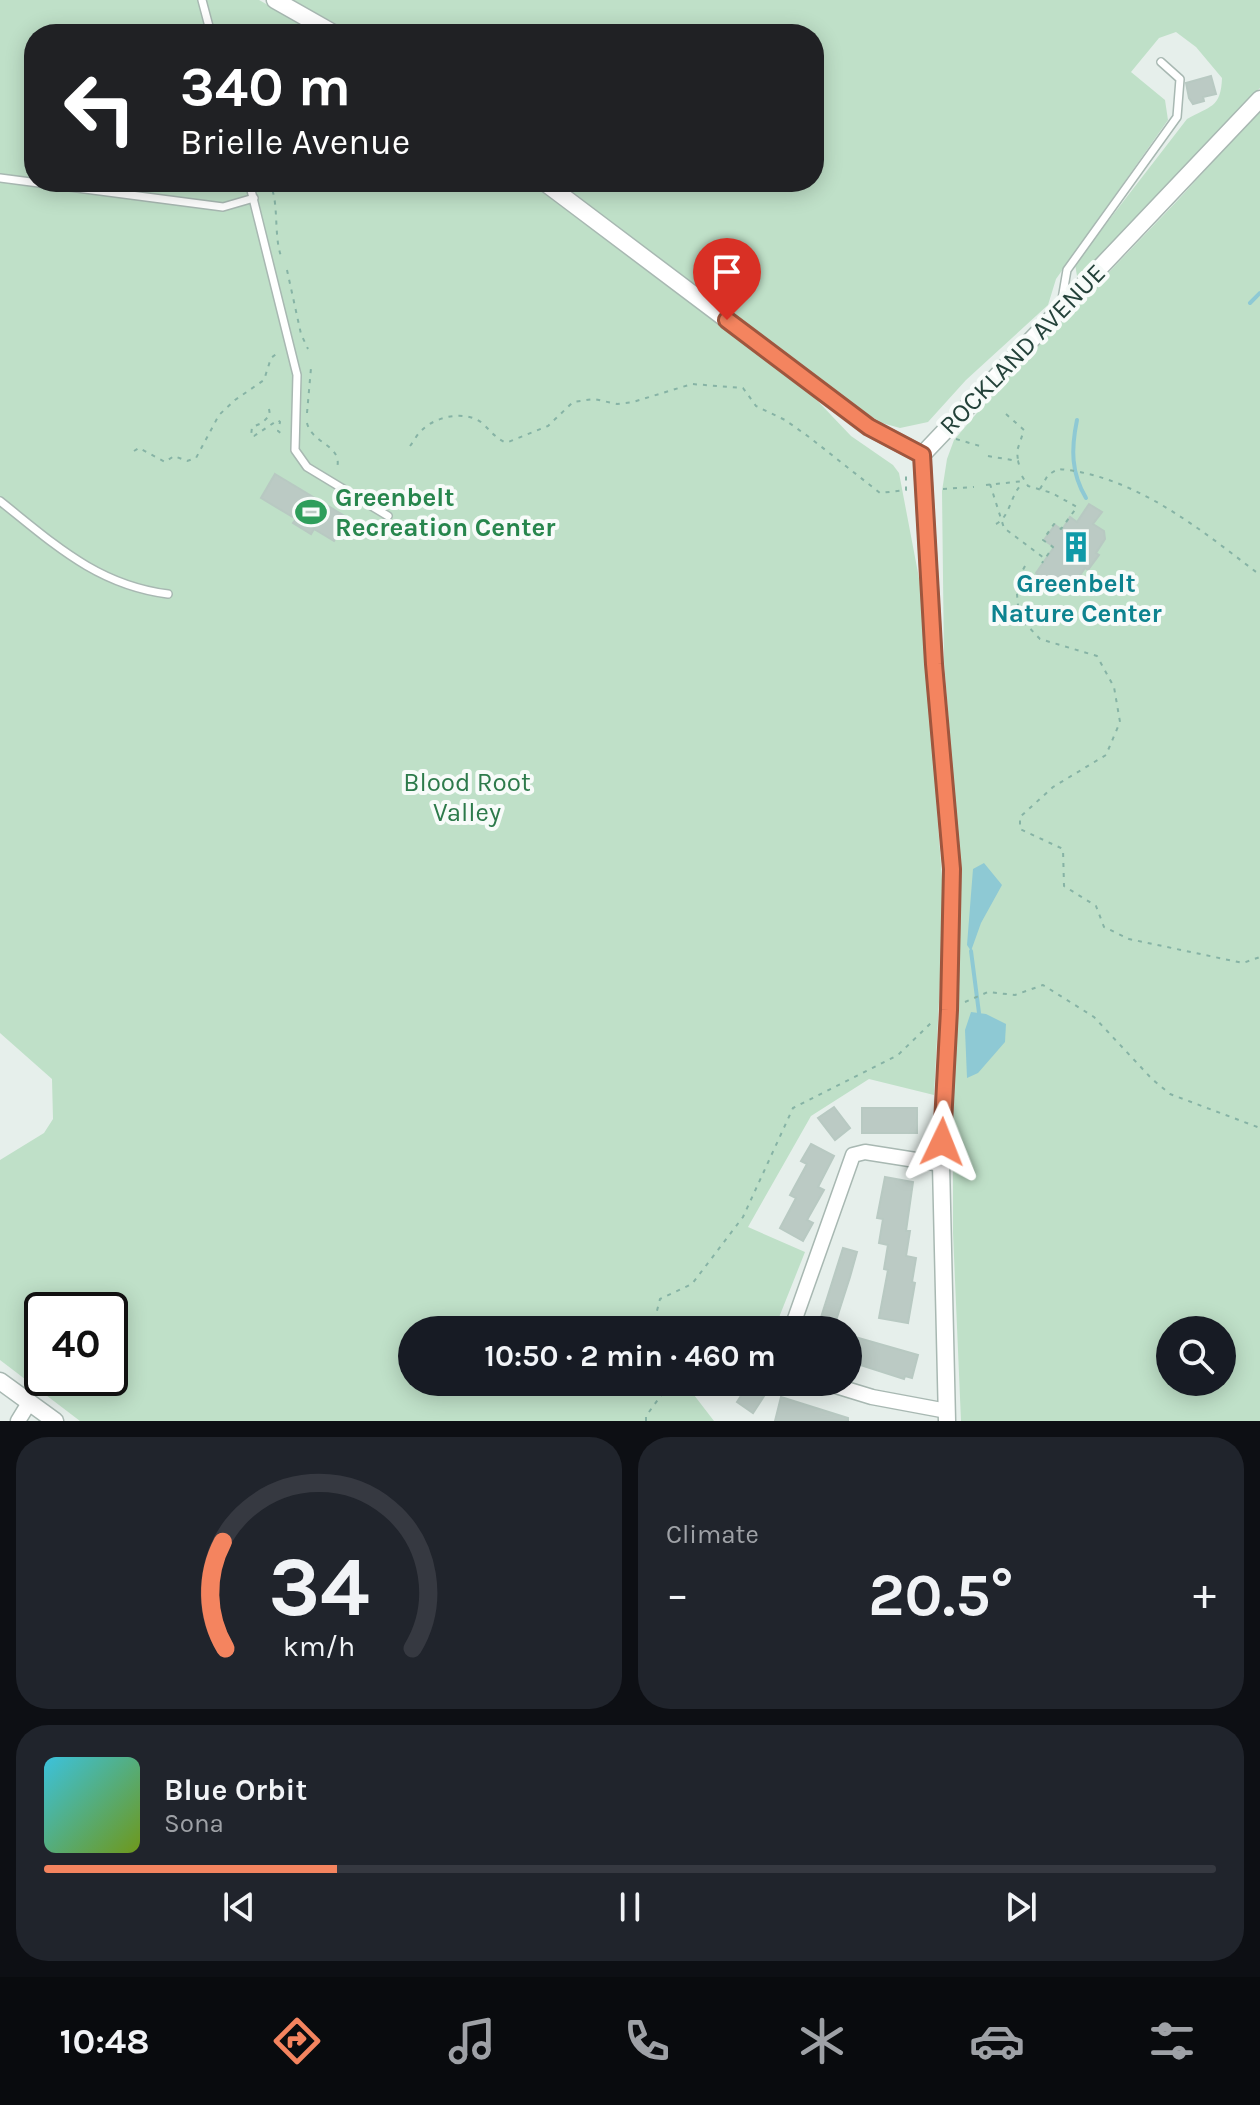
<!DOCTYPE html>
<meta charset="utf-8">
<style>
:root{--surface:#171b24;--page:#20242c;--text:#f1f3f6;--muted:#9ea1a6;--line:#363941;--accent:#f4845f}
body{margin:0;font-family:Karla,sans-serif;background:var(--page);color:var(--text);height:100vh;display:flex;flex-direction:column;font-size:30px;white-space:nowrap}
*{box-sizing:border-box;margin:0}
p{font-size:26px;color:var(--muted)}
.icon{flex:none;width:44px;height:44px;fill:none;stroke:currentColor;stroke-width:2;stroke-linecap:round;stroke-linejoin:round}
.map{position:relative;height:1421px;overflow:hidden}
.details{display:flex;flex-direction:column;gap:16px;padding:16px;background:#0d0f14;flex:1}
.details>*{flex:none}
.hud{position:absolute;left:24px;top:24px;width:800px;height:168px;border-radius:32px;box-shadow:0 4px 20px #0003;background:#202124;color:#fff;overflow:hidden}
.buttons{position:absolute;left:1156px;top:1316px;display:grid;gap:16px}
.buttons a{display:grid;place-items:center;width:80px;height:80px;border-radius:50%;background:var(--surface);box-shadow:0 4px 20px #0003;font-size:40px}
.speed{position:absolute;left:24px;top:1292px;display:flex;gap:16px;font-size:40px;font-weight:700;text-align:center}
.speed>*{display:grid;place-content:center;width:104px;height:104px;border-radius:50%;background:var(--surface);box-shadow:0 4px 20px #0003;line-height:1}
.speed .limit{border:4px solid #111;border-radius:12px;background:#fff;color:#111}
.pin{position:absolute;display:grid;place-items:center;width:68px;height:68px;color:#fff;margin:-82px -34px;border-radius:50% 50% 50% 0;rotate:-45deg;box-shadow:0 0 8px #0007}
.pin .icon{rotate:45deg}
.me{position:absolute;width:88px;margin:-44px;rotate:2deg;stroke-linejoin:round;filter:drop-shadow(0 0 6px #0008)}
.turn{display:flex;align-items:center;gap:28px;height:168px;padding:0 24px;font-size:36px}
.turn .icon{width:104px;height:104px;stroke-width:2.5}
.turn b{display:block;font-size:56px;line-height:68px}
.big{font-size:60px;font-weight:700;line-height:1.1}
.details .widget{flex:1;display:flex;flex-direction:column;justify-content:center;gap:12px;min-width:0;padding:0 28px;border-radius:32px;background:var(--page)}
.details .dial{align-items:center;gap:0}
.dial svg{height:208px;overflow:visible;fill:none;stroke:var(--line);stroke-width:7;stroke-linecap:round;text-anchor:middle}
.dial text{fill:var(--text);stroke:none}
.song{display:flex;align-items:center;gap:24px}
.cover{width:96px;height:96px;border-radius:12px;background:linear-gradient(135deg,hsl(190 70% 55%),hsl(80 70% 35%))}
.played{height:8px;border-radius:4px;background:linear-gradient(90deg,var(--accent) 25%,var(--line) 25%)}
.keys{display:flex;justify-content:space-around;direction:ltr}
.heat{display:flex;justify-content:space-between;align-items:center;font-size:44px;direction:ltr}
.details .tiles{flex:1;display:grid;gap:16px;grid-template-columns:1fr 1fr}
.widget:last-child{grid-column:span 2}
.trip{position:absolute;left:398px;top:1316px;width:464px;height:80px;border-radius:40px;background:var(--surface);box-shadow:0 4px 20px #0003;font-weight:700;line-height:80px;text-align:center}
.dock{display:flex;height:128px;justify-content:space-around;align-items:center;background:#090b0e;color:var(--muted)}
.dock .icon{width:56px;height:56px}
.dock .on{color:var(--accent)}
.dock b{font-size:36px;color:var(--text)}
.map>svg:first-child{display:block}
.green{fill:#bfe0c8;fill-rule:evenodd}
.water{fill:#8ec9d4}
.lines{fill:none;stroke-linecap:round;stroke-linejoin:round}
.stream{stroke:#8ec9d4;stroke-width:4}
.building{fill:#bbcac4;stroke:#b8c9c2;stroke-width:2}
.service-casing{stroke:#a8b8b2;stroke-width:10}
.minor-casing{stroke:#a8b8b2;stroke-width:17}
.tertiary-casing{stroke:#a8b8b2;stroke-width:19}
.path{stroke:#86b3a5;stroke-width:2;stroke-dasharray:4 6;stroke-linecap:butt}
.service{stroke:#fff;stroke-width:7}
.minor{stroke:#fff;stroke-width:14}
.tertiary{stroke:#fff;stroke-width:16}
.route-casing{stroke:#9f563e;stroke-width:20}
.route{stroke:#f4845f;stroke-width:14}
.labels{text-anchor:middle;stroke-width:8;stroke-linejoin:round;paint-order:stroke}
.street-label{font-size:26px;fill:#24423a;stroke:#f7fbf9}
.leisure-label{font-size:26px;font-weight:bold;fill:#27864d;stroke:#f7fbf9;text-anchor:start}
.culture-label{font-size:26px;font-weight:bold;fill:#0d838f;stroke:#f7fbf9}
.park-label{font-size:26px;fill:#2d7a4b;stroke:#f7fbf9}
</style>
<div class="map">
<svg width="1260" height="1421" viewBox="0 0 1260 1421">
<rect width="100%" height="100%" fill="#e6efeb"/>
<g class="green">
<path d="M0 0H259L320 34H34V182H529L811 394 851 436 893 465 899 473 922 594 944 908 934 1095 869 1079 811 1116 748 1227 805 1252 774 1330H719L699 1319 693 1330H412V1382H684L714 1421H80L0 1360V1160L44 1133 53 1119 52 1079 0 1033ZM42 1310H110V1378H42Z"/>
<path d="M292 0H1260V88L1093 263 1077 276 1075 264 1187 119C1210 106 1221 108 1222 78L1196 47 1176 32 1159 38 1131 72 1165 100 1168 120 1056 279 1048 305 966 380 928 422 900 428 882 423 854 406 558 182H814V34H355Z"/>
<path d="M1260 110V1421H961L953 1233V1078L960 937V862L944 662 942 491 947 459 954 440 999 387 1177 201ZM1170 1330H1222V1382H1170Z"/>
</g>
<g class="water">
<path d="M984 863 1002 885 981 923 971 951 967 945 973 869Z"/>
<path d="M971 1012 986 1014 1006 1024 1005 1042 978 1073 967 1078 965 1030Z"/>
</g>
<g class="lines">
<g class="stream">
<path d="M1250 303 1260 293"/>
<path d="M1077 420C1071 449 1071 473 1086 498"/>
<path d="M971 951 979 1013"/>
</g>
</g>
<g class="building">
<path d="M1211 76 1216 94 1203 97 1204 101 1193 104 1189 98 1186 83Z"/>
<path d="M275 474 348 518 334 541 314 529 311 534 293 523 296 519 261 498Z"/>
<path d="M1089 504 1102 512 1093 524 1104 531 1105 539 1096 553 1099 555 1088 570 1085 568 1070 590 1052 577 1048 582 1036 573 1054 547 1044 540 1055 525 1062 530 1070 517 1077 522Z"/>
<path d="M834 1107 850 1128 835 1140 818 1118Z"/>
<rect x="862" y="1108" width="55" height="25"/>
<path d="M811 1144 834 1156 818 1187 824 1190 807 1220 813 1223 803 1241 780 1228 796 1198 790 1195 807 1164 801 1161Z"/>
<path d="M885 1177 913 1182 906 1231H910L906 1256 916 1258 912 1282 915 1283 908 1323 879 1318 888 1270 884 1269 888 1245 879 1243 883 1219 877 1218Z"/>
<path d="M843 1248 857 1252 850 1277 833 1330H817Z"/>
<path d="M848 1335 918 1355 912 1378 905 1376 904 1379 848 1361Z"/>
<path d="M750 1382H756L768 1390 753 1413 737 1402Z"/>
<path d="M781 1397 848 1418V1421H775Z"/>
</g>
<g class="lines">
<defs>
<g id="service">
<path d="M202 0 211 34"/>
<path d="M0 178 223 207 254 198"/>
<path d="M249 182 297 375 295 450 307 467 388 516"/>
<path d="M1061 305 1067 270 1177 117 1180 79 1161 62"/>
<path d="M0 501C54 544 97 585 168 594"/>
</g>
<g id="minor">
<path d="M791 1330 853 1155 865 1152 941 1164"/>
<path d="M823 1382 872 1397 947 1411"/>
<path d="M18 1421 29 1403"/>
</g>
<g id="tertiary">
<path d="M275 0 335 34"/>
<path d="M544 182 869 427 922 455"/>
<path d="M0 1381 55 1421"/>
<path d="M947 1421 941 1164 949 1010 952 869 934 664 922 455 1260 99"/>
</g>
</defs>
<use href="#service" class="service-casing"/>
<use href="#minor" class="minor-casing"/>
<use href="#tertiary" class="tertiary-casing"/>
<g class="path">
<path d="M268 182C280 196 273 234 281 256"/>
<path d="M287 270 301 334 308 349"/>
<path d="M269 409 270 415 262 423 252 427 251 436H254L278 420 280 422 278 431 283 435"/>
<path d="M307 413 311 368"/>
<path d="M1006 414 1024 430 1017 451 1018 461"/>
<path d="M307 423C312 444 343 445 337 468"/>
<path d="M956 439 980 446"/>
<path d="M410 446C414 441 417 434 422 430 436 416 466 410 482 423 491 431 494 437 506 443L548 426 573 402 594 399 617 404 633 402 692 384 743 388 756 406 785 420 809 437 880 493 906 490V474"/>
<path d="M134 451 139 448 165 462 174 456 187 461 196 458 219 415 235 400 264 380 271 358 280 351"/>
<path d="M988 456 1018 461 1020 468"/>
<path d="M1022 476 1028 486 1052 493 1077 507 1061 529 1054 524 1043 540 1053 547 1042 563"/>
<path d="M990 484 1004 528 1044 558"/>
<path d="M986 485 1024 481"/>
<path d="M943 489 974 487"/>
<path d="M1040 489 1048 475 1058 469C1135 475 1201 530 1260 575"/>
<path d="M996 524C1011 516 1010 494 1023 483"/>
<path d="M1025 566 1016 583 1019 617 1040 639 1097 656 1114 687 1120 722 1106 755 1053 787 1020 817V829L1063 849 1064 886 1096 906 1104 927 1129 939 1243 963 1260 957"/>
<path d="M965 1002 988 992 1015 995 1043 985 1094 1017 1152 1079 1170 1094 1260 1128"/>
<path d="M652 1330 660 1299 692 1284 743 1217 793 1108 898 1055 933 1021"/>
<path d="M646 1421V1416L668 1386 664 1382"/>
</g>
<use href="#service" class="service"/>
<use href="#minor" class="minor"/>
<use href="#tertiary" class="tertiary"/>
</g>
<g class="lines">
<defs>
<path id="route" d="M727 320 869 427 922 455 934 664 952 869 949 1010 942 1142"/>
</defs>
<use href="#route" class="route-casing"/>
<use href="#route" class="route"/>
</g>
<defs>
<symbol id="stadium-bare" viewBox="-9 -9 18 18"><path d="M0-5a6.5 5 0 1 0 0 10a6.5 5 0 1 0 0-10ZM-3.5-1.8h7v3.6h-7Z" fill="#2e9e5b" stroke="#f7fbf9" stroke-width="2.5" paint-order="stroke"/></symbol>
<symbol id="building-bare" viewBox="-9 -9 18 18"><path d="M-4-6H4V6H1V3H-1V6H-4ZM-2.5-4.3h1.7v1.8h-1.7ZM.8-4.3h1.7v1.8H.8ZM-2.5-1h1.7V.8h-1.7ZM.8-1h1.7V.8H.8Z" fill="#0f9aa8" stroke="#f7fbf9" stroke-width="2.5" paint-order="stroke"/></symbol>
</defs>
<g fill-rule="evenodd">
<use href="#stadium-bare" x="289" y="490" width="44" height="44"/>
<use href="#building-bare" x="1054" y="525" width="44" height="44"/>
</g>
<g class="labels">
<g class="street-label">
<text transform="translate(1022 349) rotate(-46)" y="9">ROCKLAND AVENUE</text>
</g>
<g class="leisure-label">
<text x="335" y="506">Greenbelt<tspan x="335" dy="30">Recreation Center</tspan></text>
</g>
<g class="culture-label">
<text x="1076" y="592">Greenbelt<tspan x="1076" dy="30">Nature Center</tspan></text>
</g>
<g class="park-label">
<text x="467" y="791">Blood Root<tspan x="467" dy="30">Valley</tspan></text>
</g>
</g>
</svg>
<div class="buttons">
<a><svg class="icon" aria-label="search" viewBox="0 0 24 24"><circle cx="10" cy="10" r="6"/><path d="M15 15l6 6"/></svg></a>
</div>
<div class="speed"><div class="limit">40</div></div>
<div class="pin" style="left:727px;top:320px;background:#d93025"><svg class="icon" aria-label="arrive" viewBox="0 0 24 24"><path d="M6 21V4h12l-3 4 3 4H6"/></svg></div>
<svg class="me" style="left:942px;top:1142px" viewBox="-20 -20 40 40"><path d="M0-17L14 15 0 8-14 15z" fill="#f4845f" stroke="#fff" stroke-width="4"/></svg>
<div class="trip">10:50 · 2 min · 460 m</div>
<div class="hud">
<div class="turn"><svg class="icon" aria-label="left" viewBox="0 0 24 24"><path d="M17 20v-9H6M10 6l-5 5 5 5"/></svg><div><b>340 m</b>Brielle Avenue</div></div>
</div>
</div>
<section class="details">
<div class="tiles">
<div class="widget dial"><svg viewBox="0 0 100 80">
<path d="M14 69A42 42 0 1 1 86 69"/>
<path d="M14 69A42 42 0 0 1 13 28" stroke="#f4845f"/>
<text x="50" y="56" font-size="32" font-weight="700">34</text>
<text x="50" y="72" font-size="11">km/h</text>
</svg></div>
<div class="widget"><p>Climate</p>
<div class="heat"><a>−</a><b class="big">20.5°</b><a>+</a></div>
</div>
<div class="widget">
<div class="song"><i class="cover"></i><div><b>Blue Orbit</b><p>Sona</p></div></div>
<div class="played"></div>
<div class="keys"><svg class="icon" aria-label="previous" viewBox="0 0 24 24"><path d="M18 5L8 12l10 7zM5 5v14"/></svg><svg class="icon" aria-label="pause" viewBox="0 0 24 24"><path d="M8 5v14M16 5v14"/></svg><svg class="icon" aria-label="next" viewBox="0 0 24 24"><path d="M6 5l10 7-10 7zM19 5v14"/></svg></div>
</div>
</div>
</section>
<nav class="dock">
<b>10:48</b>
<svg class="icon on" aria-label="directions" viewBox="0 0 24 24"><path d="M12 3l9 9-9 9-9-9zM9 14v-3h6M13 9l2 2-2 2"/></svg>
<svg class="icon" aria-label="music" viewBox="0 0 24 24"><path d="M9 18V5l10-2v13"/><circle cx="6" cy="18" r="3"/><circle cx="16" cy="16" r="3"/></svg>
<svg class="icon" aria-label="phone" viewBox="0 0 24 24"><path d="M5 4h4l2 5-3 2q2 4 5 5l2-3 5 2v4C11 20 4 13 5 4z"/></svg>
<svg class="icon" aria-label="climate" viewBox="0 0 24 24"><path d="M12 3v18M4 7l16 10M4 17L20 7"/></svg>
<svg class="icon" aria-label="car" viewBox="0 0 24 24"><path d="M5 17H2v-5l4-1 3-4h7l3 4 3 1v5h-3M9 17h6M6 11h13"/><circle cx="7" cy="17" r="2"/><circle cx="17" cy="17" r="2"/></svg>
<svg class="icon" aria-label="filters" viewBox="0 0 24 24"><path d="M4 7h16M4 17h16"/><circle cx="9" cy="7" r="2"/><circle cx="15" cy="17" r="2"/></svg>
</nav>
